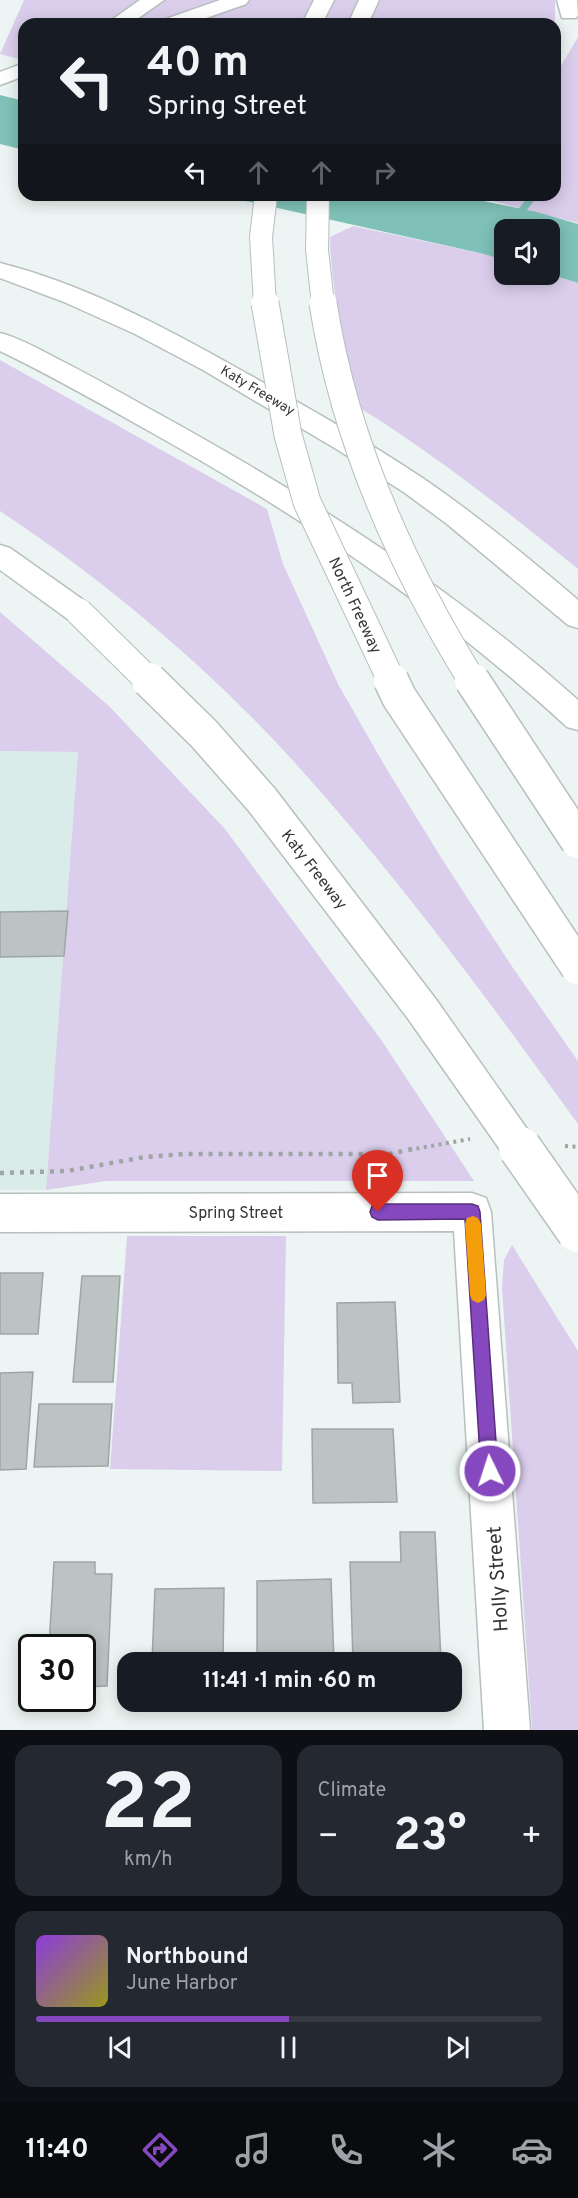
<!DOCTYPE html>
<meta charset="utf-8">
<style>
:root{--surface:#171b24;--page:#242831;--text:#f1f3f6;--muted:#9ea1a6;--line:#363941;--accent:#8648be}
body{margin:0;font-family:Overpass,sans-serif;background:var(--page);color:var(--text);height:100vh;display:flex;flex-direction:column;font-size:22px;white-space:nowrap}
*{box-sizing:border-box;margin:0}
p{font-size:20px;color:var(--muted)}
.icon{flex:none;width:33px;height:33px;fill:none;stroke:currentColor;stroke-width:2;stroke-linecap:round;stroke-linejoin:round}
.map{position:relative;height:1730px;overflow:hidden}
.details{display:flex;flex-direction:column;gap:15px;padding:15px;background:#0d0f14;flex:1}
.details>*{flex:none}
.guide{position:absolute;left:18px;top:18px;width:543px;height:183px;border-radius:18px;box-shadow:0 3px 15px #0003;background:#171b24;color:var(--text);overflow:hidden}
.tools{position:absolute;left:494px;top:219px;display:grid;gap:12px}
.tools a{display:grid;place-items:center;width:66px;height:66px;border-radius:12px;background:var(--surface);box-shadow:0 3px 15px #0003;font-size:30px}
.speed{position:absolute;left:18px;top:1634px;display:flex;gap:12px;font-size:30px;font-weight:700;text-align:center}
.speed>*{display:grid;place-content:center;width:78px;height:78px;border-radius:50%;background:var(--surface);box-shadow:0 3px 15px #0003;line-height:1}
.speed .limit{border:3px solid #111;border-radius:9px;background:#fff;color:#111}
.pin{position:absolute;display:grid;place-items:center;width:51px;height:51px;color:#fff;margin:-62px -26px;border-radius:50% 50% 50% 0;rotate:-45deg;box-shadow:0 0 6px #0007}
.pin .icon{rotate:45deg}
.me{position:absolute;width:66px;margin:-33px;rotate:356deg;stroke-linejoin:round;filter:drop-shadow(0 0 4px #0008)}
.turn{display:flex;align-items:center;gap:21px;height:126px;padding:0 30px;font-size:27px}
.turn .icon{width:78px;height:78px;stroke-width:2.5}
.turn b{display:block;font-size:42px;line-height:51px}
.lanes{display:flex;align-items:center;height:57px;padding:0 30px;background:#0003;justify-content:center;gap:30px;direction:ltr}
.lanes .off{opacity:.35}
.big{font-size:45px;font-weight:700;line-height:1.1}
.details .card{flex:1;display:flex;flex-direction:column;justify-content:center;gap:9px;min-width:0;padding:0 21px;border-radius:18px;background:var(--page)}
.details .dial{align-items:center;gap:0}
.dial b{font-size:78px;line-height:1}
.song{display:flex;align-items:center;gap:18px}
.cover{width:72px;height:72px;border-radius:9px;background:linear-gradient(135deg,hsl(270 70% 55%),hsl(60 70% 35%))}
.played{height:6px;border-radius:3px;background:linear-gradient(90deg,var(--accent) 50%,var(--line) 50%)}
.keys{display:flex;justify-content:space-around;direction:ltr}
.heat{display:flex;justify-content:space-between;align-items:center;font-size:33px;direction:ltr}
.details .tiles{flex:1;display:grid;gap:15px;grid-template-columns:1fr 1fr}
.card:last-child{grid-column:span 2}
.trip{position:absolute;left:117px;top:1652px;width:345px;height:60px;border-radius:18px;background:var(--surface);box-shadow:0 3px 15px #0003;font-weight:700;line-height:60px;text-align:center}
.tab-bar{display:flex;height:96px;justify-content:space-around;align-items:center;background:#090b0e;color:var(--muted)}
.tab-bar .icon{width:42px;height:42px}
.tab-bar .on{color:var(--accent)}
.tab-bar b{font-size:27px;color:var(--text)}
.map>svg:first-child{display:block}
.built{fill:#d9ece9}
.green{fill:#dbceed}
.water{fill:#7fc1b8}
.lines{fill:none;stroke-linecap:round;stroke-linejoin:round}
.stream{stroke:#7fc1b8;stroke-width:7}
.building{fill:#bbc4c3;stroke:#9ea6a5;stroke-width:1.5}
.minor-casing{stroke:#b7c0be;stroke-width:3}
.motorway-casing{stroke:#b7c0be;stroke-width:3}
.path-far1{stroke:#9ea5a3;stroke-width:4;stroke-dasharray:3 4.5;stroke-linecap:butt}
.path{stroke:#9ea5a3;stroke-width:4.5;stroke-dasharray:4 6;stroke-linecap:butt}
.minor{fill:#fff;fill-rule:evenodd}
.motorway{fill:#fff;fill-rule:evenodd}
.motorway-bridge-far3-casing{stroke:#b7c0be;stroke-width:24;stroke-linecap:butt}
.motorway-bridge-far2-casing{stroke:#b7c0be;stroke-width:29;stroke-linecap:butt}
.motorway-bridge-far1-casing{stroke:#b7c0be;stroke-width:37;stroke-linecap:butt}
.motorway-bridge-casing{stroke:#b7c0be;stroke-width:45;stroke-linecap:butt}
.motorway-bridge-far3{stroke:#fff;stroke-width:22}
.motorway-bridge-far2{stroke:#fff;stroke-width:27}
.motorway-bridge-far1{stroke:#fff;stroke-width:34}
.motorway-bridge{stroke:#fff;stroke-width:42}
.route{fill:#8648be;stroke:#572f7c;stroke-width:1.5}
.slow{fill:#f59e0b}
.labels{text-anchor:middle;stroke-width:6;stroke-linejoin:round;paint-order:stroke}
.far-street-label{font-size:14px;fill:#343837;stroke:#fff}
.street-label{font-size:16px;fill:#343837;stroke:#fff}
.near-street-label{font-size:20px;fill:#343837;stroke:#fff}
</style>
<div class="map">
<svg width="578" height="1730" viewBox="0 0 578 1730">
<rect width="100%" height="100%" fill="#ecf5f3"/>
<path class="built" d="M0 751 78 752 46 1190H0Z"/>
<g class="green">
<path d="M24 0H555V24H24V80L19 59 0 54Z"/>
<path d="M578 37V223L469 195H555V76Z"/>
<path d="M353 226 480 253 504 260V274H549L578 283V569C508 512 437 456 360 408 346 351 331 297 330 237Z"/>
<path d="M0 360 267 509 283 564 338 684 386 768 442 859 513 968 578 1061V1124C489 1001 398 877 296 764 209 668 107 582 0 511Z"/>
<path d="M0 612 109 706 225 829 382 1041 474 1181H106L46 1190 78 752 0 751Z"/>
<path d="M127 1236H286L282 1471 110 1469Z"/>
<path d="M512 1245 578 1351V1730H532L502 1288 504 1260Z"/>
</g>
<g class="water">
<path d="M0 95 24 101V150L0 144Z"/>
<path d="M219 195H454L537 212 578 224V283L549 274V230H504V260L480 253Z"/>
</g>
<g class="lines">
<path class="stream" d="M507 230 533 196"/>
</g>
<g class="building">
<path d="M68 911 64 956 0 957V912Z"/>
<path d="M0 1273H43L38 1334H0Z"/>
<path d="M82 1276H120L113 1382H73Z"/>
<path d="M395 1302 400 1402 353 1403 352 1383H338L337 1303Z"/>
<path d="M33 1372 26 1469 0 1470V1373Z"/>
<path d="M39 1404H112L108 1466 34 1467Z"/>
<path d="M312 1429H393L397 1502 313 1503Z"/>
<path d="M400 1532H435L441 1662H353L350 1562H401Z"/>
<path d="M54 1562H95V1574H112L107 1686 82 1687V1647H49Z"/>
<path d="M331 1579 334 1662H257V1581Z"/>
<path d="M224 1588 223 1662H152L155 1589Z"/>
</g>
<g class="lines">
<defs>
<path id="minor" d="M472 1193 486 1198 491 1212 530 1730H484L454 1231 0 1232V1194Z"/>
<g id="motorway">
<path d="M140 0H164L130 24H106Z"/>
<path d="M220 0H249L246 4 189 24H160L163 20Z"/>
<path d="M314 0H334L322 24H302Z"/>
<path d="M359 0H379L368 24H348Z"/>
<path d="M557 0H577L578 15 576 18H562Z"/>
<path d="M24 63V76L0 85V72Z"/>
<path d="M0 263C83 284 162 326 237 368 300 403 364 439 424 479 478 516 529 558 578 600V628L568 625 447 524 405 493 338 450 203 370 135 334 64 302 0 278Z"/>
<path d="M0 333C19 338 37 348 54 357 86 373 118 391 150 409 303 493 448 584 578 700V730L567 727C435 606 297 513 140 426 94 400 48 374 0 351Z"/>
<path d="M0 545 10 548 89 604 94 612 89 620 79 623 69 620 0 570Z"/>
</g>
</defs>
<use href="#minor" class="minor-casing"/>
<use href="#motorway" class="motorway-casing"/>
<g class="path-far1">
<path d="M565 1146 578 1147"/>
<path d="M409 1150 470 1139"/>
</g>
<path class="path" d="M0 1173 67 1171 145 1157 184 1154H390L416 1148"/>
<use href="#minor" class="minor"/>
<use href="#motorway" class="motorway"/>
<defs>
<g id="motorway-bridge-far3">
<path d="M318 195 317 250 323 304"/>
<path d="M265 304 261 237 266 195"/>
</g>
<g id="motorway-bridge-far2">
<path d="M265 303 288 435 307 502 392 682"/>
<path d="M323 303C344 439 401 566 473 682"/>
<path d="M79 612 150 682"/>
</g>
<g id="motorway-bridge-far1">
<path d="M149 680 204 734 262 800 422 1009 521 1150"/>
<path d="M391 680 399 697 578 967"/>
<path d="M472 680 578 841"/>
</g>
<path id="motorway-bridge" d="M520 1148 578 1231"/>
</defs>
<use href="#motorway-bridge-far3" class="motorway-bridge-far3-casing"/>
<use href="#motorway-bridge-far2" class="motorway-bridge-far2-casing"/>
<use href="#motorway-bridge-far1" class="motorway-bridge-far1-casing"/>
<use href="#motorway-bridge" class="motorway-bridge-casing"/>
<use href="#motorway-bridge-far3" class="motorway-bridge-far3"/>
<use href="#motorway-bridge-far2" class="motorway-bridge-far2"/>
<use href="#motorway-bridge-far1" class="motorway-bridge-far1"/>
<use href="#motorway-bridge" class="motorway-bridge"/>
</g>
<path class="route" d="M378 1204H472L478 1206 480 1212 498 1471 496 1477 490 1480 483 1477 481 1471 465 1219 378 1220 372 1217 370 1212 372 1206Z"/>
<path class="slow" d="M473 1216 478 1218 481 1224 486 1295 484 1300 478 1303 472 1300 470 1295 465 1224 467 1218Z"/>
<g class="labels">
<g class="far-street-label">
<text transform="translate(258 390) rotate(31)" y="5">Katy Freeway</text>
</g>
<g class="street-label">
<text transform="translate(356 605) rotate(65)" y="6">North Freeway</text>
<text transform="translate(315 869) rotate(52)" y="6">Katy Freeway</text>
<text x="236" y="1218">Spring Street</text>
</g>
<g class="near-street-label">
<text transform="translate(497 1579) rotate(-94)" y="7">Holly Street</text>
</g>
</g>
</svg>
<div class="tools">
<a><svg class="icon" aria-label="sound" viewBox="0 0 24 24"><path d="M4 9h4l5-4v14l-5-4H4zM17 9q2 3 0 6"/></svg></a>
</div>
<div class="speed"><div class="limit">30</div></div>
<div class="pin" style="left:378px;top:1212px;background:#d93025"><svg class="icon" aria-label="arrive" viewBox="0 0 24 24"><path d="M6 21V4h12l-3 4 3 4H6"/></svg></div>
<svg class="me" style="left:490px;top:1471px" viewBox="-20 -20 40 40"><circle r="17" fill="#8648be" stroke="#fff" stroke-width="3"/><path d="M0-11L8 9 0 5-8 9z" fill="#fff"/></svg>
<div class="trip">11:41 · 1 min · 60 m</div>
<div class="guide">
<div class="turn"><svg class="icon" aria-label="left" viewBox="0 0 24 24"><path d="M17 20v-9H6M10 6l-5 5 5 5"/></svg><div><b>40 m</b>Spring Street</div></div>
<div class="lanes"><svg class="icon" aria-label="left" viewBox="0 0 24 24"><path d="M17 20v-9H6M10 6l-5 5 5 5"/></svg><svg class="icon off" aria-label="ahead" viewBox="0 0 24 24"><path d="M12 20V5M6 11l6-6 6 6"/></svg><svg class="icon off" aria-label="ahead" viewBox="0 0 24 24"><path d="M12 20V5M6 11l6-6 6 6"/></svg><svg class="icon off" aria-label="right" viewBox="0 0 24 24"><path d="M7 20v-9h11M14 6l5 5-5 5"/></svg></div>
</div>
</div>
<section class="details">
<div class="tiles">
<div class="card dial"><b>22</b><p>km/h</p></div>
<div class="card"><p>Climate</p>
<div class="heat"><a>−</a><b class="big">23°</b><a>+</a></div>
</div>
<div class="card">
<div class="song"><i class="cover"></i><div><b>Northbound</b><p>June Harbor</p></div></div>
<div class="played"></div>
<div class="keys"><svg class="icon" aria-label="previous" viewBox="0 0 24 24"><path d="M18 5L8 12l10 7zM5 5v14"/></svg><svg class="icon" aria-label="pause" viewBox="0 0 24 24"><path d="M8 5v14M16 5v14"/></svg><svg class="icon" aria-label="next" viewBox="0 0 24 24"><path d="M6 5l10 7-10 7zM19 5v14"/></svg></div>
</div>
</div>
</section>
<nav class="tab-bar">
<b>11:40</b>
<svg class="icon on" aria-label="directions" viewBox="0 0 24 24"><path d="M12 3l9 9-9 9-9-9zM9 14v-3h6M13 9l2 2-2 2"/></svg>
<svg class="icon" aria-label="music" viewBox="0 0 24 24"><path d="M9 18V5l10-2v13"/><circle cx="6" cy="18" r="3"/><circle cx="16" cy="16" r="3"/></svg>
<svg class="icon" aria-label="phone" viewBox="0 0 24 24"><path d="M5 4h4l2 5-3 2q2 4 5 5l2-3 5 2v4C11 20 4 13 5 4z"/></svg>
<svg class="icon" aria-label="climate" viewBox="0 0 24 24"><path d="M12 3v18M4 7l16 10M4 17L20 7"/></svg>
<svg class="icon" aria-label="car" viewBox="0 0 24 24"><path d="M5 17H2v-5l4-1 3-4h7l3 4 3 1v5h-3M9 17h6M6 11h13"/><circle cx="7" cy="17" r="2"/><circle cx="17" cy="17" r="2"/></svg>
</nav>
